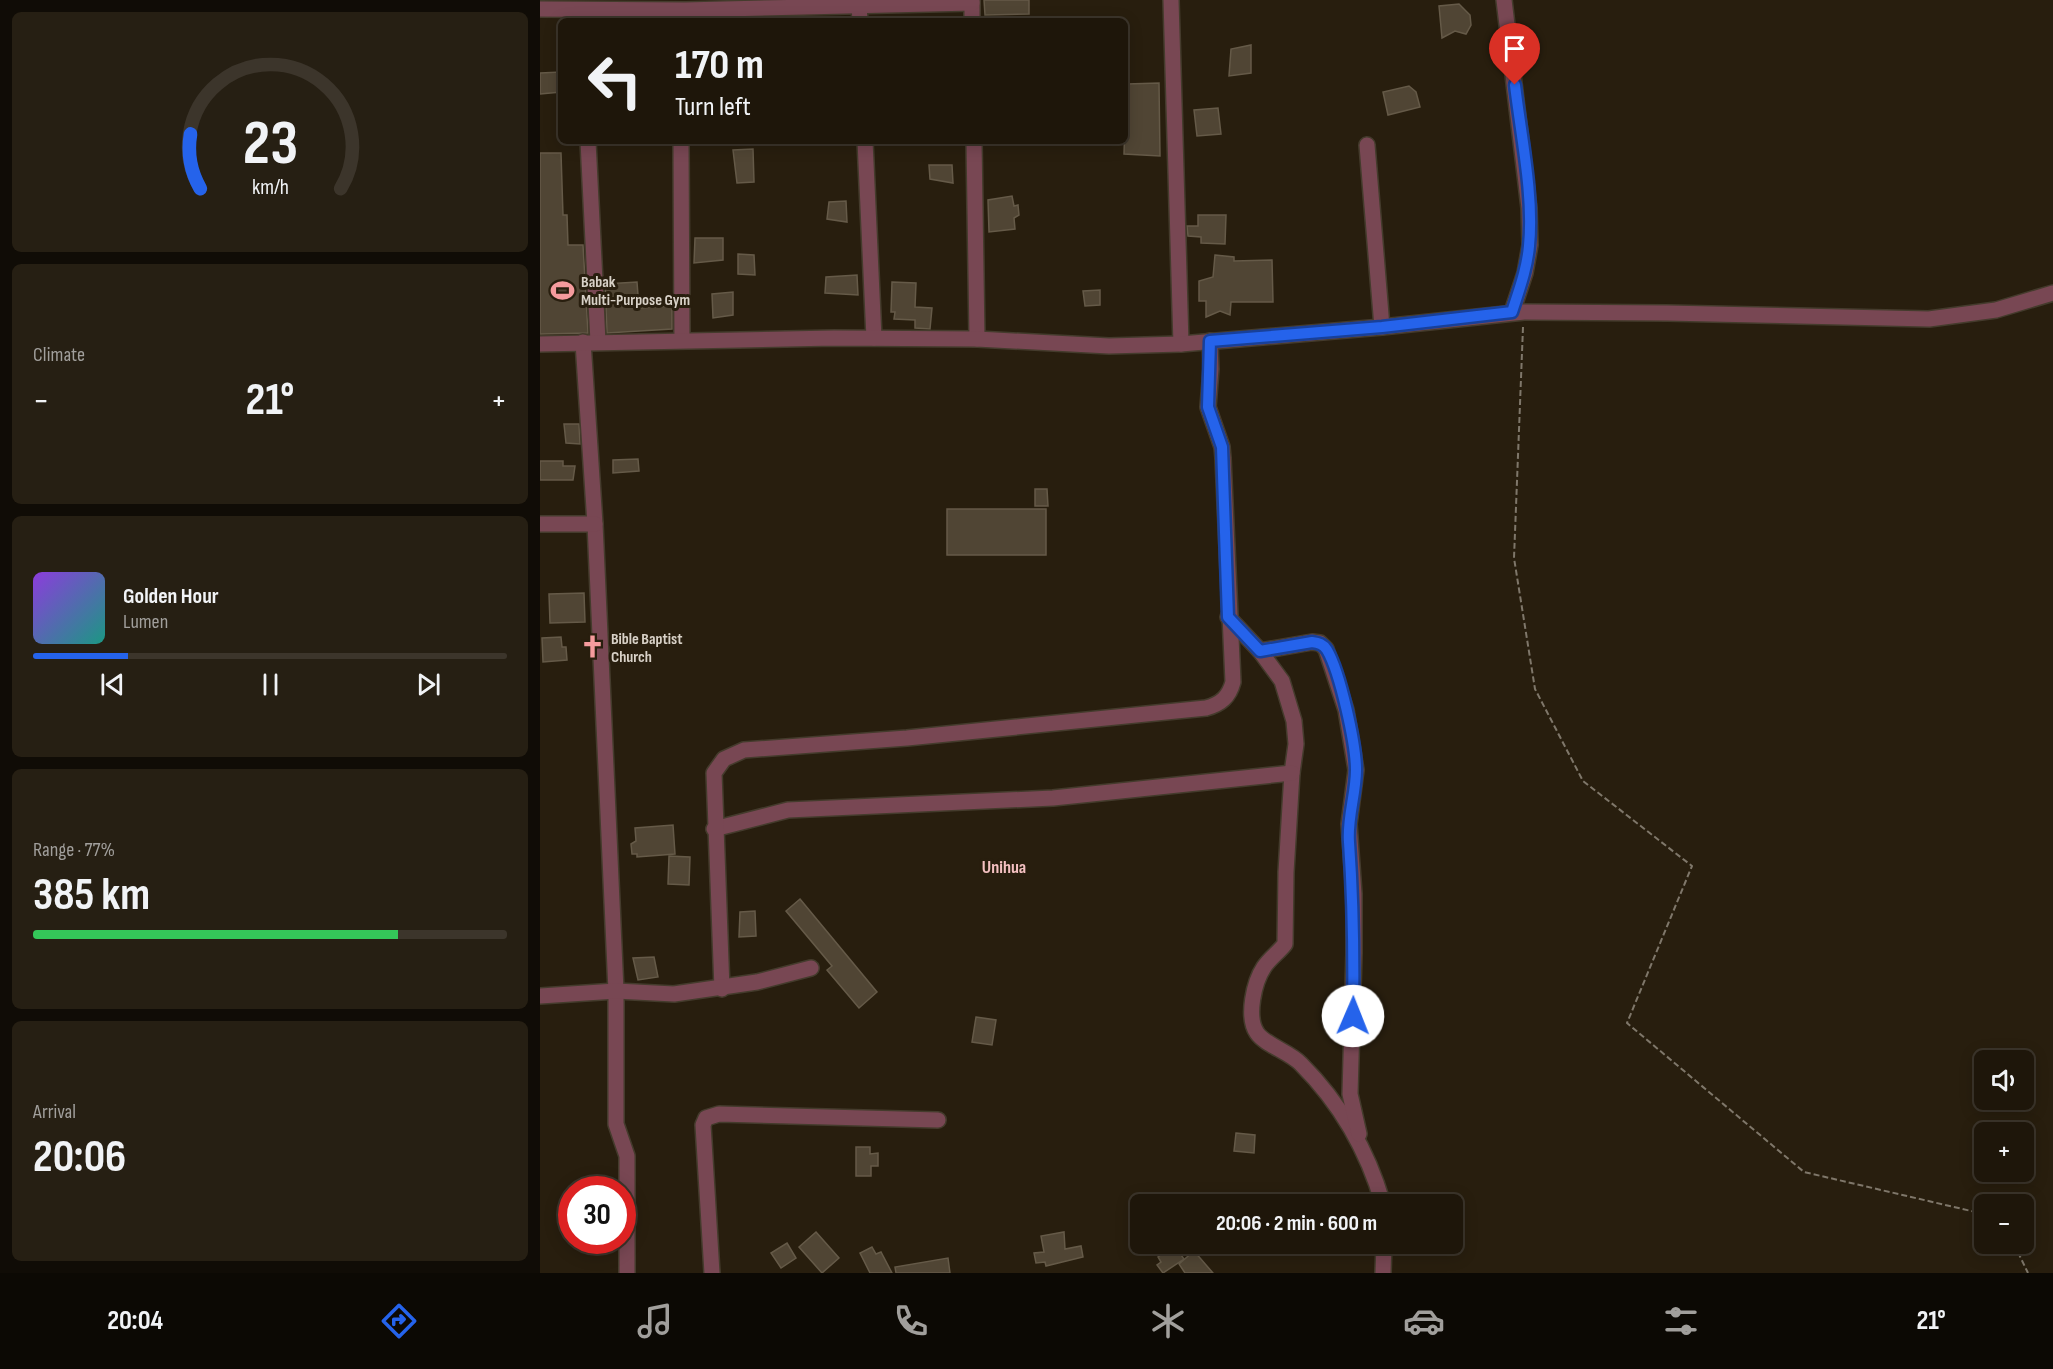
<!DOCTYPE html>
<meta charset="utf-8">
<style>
:root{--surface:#1e160a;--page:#261f13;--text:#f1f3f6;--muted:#a19f9c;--line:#3c352b;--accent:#2563eb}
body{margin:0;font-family:"Sofia Sans Condensed",sans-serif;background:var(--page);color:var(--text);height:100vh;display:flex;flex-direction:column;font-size:22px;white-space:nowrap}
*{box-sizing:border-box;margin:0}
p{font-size:20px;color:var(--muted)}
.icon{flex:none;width:33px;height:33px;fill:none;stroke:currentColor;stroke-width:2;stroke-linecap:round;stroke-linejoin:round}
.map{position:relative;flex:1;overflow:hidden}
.side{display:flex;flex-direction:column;gap:12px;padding:12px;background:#100c06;width:540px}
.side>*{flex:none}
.top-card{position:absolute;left:18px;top:18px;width:570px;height:126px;border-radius:9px;box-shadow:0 3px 15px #0003,0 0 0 2px var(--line);background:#1e160a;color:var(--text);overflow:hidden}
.controls{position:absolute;left:1434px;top:1050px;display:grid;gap:12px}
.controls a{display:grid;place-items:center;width:60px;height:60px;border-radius:9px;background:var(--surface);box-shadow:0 3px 15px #0003,0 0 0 2px var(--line);font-size:30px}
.speed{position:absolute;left:18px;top:1176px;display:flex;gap:12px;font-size:30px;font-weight:700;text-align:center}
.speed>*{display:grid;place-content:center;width:78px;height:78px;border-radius:50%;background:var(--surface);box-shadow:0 3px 15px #0003,0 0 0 2px var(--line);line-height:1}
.speed .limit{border:9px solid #d22;background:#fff;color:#111}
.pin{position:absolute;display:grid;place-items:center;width:51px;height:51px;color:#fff;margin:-62px -26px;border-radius:50% 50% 50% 0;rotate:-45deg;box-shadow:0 0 6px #0007}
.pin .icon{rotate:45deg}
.me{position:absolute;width:66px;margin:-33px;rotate:1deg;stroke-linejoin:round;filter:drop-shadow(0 0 4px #0008)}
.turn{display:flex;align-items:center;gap:21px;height:126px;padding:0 18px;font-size:27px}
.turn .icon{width:78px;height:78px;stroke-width:2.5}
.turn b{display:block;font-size:42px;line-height:51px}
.big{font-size:45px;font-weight:700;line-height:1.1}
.side .card{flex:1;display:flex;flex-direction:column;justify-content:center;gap:9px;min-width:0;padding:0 21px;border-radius:9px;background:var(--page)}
.side .dial{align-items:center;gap:0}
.dial svg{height:156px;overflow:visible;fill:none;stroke:var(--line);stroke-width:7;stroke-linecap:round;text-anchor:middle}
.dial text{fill:var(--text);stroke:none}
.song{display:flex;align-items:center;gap:18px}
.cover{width:72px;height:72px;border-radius:9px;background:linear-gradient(135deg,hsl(270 70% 55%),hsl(170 70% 35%))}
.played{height:6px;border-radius:3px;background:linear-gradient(90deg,var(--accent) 20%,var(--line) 20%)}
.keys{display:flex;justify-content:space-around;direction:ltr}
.heat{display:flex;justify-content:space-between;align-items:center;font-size:33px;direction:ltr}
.charge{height:9px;border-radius:4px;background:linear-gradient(90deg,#34c759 77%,var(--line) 0)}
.trip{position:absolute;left:590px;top:1194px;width:333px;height:60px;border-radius:9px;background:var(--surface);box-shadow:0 3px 15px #0003,0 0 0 2px var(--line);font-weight:700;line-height:60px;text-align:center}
.tab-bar{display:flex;height:96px;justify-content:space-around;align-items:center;background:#0c0904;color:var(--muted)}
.tab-bar .icon{width:42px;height:42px}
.tab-bar .selected{color:var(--accent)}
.tab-bar b{font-size:27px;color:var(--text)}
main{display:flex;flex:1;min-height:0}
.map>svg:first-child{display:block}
.building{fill:#504534;stroke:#655a48;stroke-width:1.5}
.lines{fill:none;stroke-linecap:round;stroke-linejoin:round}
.minor-casing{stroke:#443b2c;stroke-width:18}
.path{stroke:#7f776a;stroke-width:2;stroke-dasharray:6 3;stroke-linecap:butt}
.minor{stroke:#784753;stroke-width:15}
.route-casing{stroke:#184099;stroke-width:15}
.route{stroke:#2563eb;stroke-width:10}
.labels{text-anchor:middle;stroke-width:6;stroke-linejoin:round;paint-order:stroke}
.poi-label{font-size:16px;font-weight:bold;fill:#d8d1c7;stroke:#281e0e;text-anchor:start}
.neighbourhood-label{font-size:18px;font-weight:bold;fill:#f4c0c1;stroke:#281e0e}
</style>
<main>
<section class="side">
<div class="card dial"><svg viewBox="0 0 100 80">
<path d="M14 69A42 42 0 1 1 86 69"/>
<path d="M14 69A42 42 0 0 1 9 41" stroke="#2563eb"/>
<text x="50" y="56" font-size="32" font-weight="700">23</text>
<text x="50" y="72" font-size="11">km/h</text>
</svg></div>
<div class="card"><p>Climate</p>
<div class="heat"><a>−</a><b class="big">21°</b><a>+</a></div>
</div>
<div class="card">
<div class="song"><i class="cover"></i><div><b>Golden Hour</b><p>Lumen</p></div></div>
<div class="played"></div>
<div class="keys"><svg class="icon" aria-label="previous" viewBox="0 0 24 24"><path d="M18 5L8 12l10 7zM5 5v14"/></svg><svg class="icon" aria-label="pause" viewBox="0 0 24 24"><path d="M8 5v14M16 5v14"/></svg><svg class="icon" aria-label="next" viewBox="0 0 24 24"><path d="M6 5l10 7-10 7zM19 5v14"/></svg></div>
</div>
<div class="card"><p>Range · 77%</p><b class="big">385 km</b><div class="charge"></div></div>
<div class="card"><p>Arrival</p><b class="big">20:06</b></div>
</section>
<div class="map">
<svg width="1513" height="1273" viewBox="0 0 1513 1273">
<rect width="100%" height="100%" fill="#281e0e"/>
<g class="building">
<path d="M444 0H489V14L445 15Z"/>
<path d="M919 4 930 15 931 25 926 34 915 31 902 38 899 6Z"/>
<path d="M711 45V73L689 76 691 49Z"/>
<path d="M21 72V92L0 94V73Z"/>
<path d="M619 83 620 156 584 154 585 121H589L587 84Z"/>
<path d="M869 86 876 92 880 107 848 115 843 92Z"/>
<path d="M678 108 681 134 657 136 654 110Z"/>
<path d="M213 149 214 182 197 183 193 150Z"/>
<path d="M0 153H21L23 215H27L28 245H43L48 333 0 334Z"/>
<path d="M389 165H412L413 183 390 179Z"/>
<path d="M472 196 474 206 478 205 479 215 474 218 475 229 449 232 448 200Z"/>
<path d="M306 201 307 222 287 219 289 202Z"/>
<path d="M658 215H686L685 244 661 243V237L648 236 647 226H658Z"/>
<path d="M155 238H183V260L154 263Z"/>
<path d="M198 254 214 255 215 275 198 274Z"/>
<path d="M675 255 694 257V261L732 260 733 302H691L690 315 680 311 666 317V301H659V281L673 277Z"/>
<path d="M317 275 318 295 285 293 286 277Z"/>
<path d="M97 282 99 308 132 306V329L67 333 65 284Z"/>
<path d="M352 282 376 283 375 307 392 308 390 329 375 328V320L354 319 355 312H351Z"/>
<path d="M560 290V305L545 306 543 291Z"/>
<path d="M193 292V315L173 318 172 294Z"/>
<path d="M24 424H39L40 444 26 443Z"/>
<path d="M98 459 99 471 73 473V460Z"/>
<path d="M0 461H23V466H35L33 480H0Z"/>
<path d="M495 489H507L508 506H495Z"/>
<rect x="407" y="509" width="99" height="46"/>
<path d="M44 593 45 622 10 623 9 594Z"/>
<path d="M21 637 22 647H26L27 660 3 662 2 638Z"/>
<path d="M133 825 135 854 97 857V854H92L91 844 96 841 95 828Z"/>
<path d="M129 856 150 857 149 885 128 884Z"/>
<path d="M260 899 337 992 319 1008 287 970 292 966 246 911Z"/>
<path d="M215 911 216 936 199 937 200 912Z"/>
<path d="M114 957 118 977 98 980 93 958Z"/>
<path d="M436 1017 456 1020 452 1045 432 1042Z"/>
<path d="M696 1133 715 1135 714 1153 694 1151Z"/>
<path d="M316 1147H330V1154L338 1153V1166H331V1176H316Z"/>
<path d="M276 1232 299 1258 282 1273 259 1247Z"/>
<path d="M524 1232 525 1249 541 1246 543 1257 506 1266 505 1262 496 1263 494 1253 504 1252 501 1236Z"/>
<path d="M247 1243 256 1258 241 1268 231 1253Z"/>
<path d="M634 1245 644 1259 623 1273 617 1265 621 1262 618 1257Z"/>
<path d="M332 1247 336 1254 341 1252 352 1273H330L320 1253Z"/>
<path d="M654 1251 673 1273H645L639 1264Z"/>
<path d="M408 1258 410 1273H356L355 1267Z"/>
</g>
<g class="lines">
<defs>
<g id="minor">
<path d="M432 0V21"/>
<path d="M631 0 641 344"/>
<path d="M964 0 989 208 990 245 985 273 972 312"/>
<path d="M319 6 320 21"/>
<path d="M0 9 145 10 432 3"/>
<path d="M48 141 58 342"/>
<path d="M141 141 142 340"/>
<path d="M325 141 334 338"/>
<path d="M434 141 437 339"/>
<path d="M827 145 842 327"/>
<path d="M43 342 55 524 76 991V1124L87 1156V1273"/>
<path d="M0 344 294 338 437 339 569 346 641 344 842 327 984 312 1127 313 1389 319 1456 310 1513 293"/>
<path d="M0 524H55"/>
<path d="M688 617 720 651 742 681 754 721 756 744 752 773 746 872 745 944C739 952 730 958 724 967 714 982 706 1017 717 1033 725 1045 750 1052 761 1064 800 1103 828 1152 843 1204"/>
<path d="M720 651 772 642 780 643 786 649 806 710 816 770 809 824 814 894V953L810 1094 819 1134"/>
<path d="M174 829 248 810 513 798 752 773"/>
<path d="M182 989 174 773 184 759 204 750 367 738 666 708C681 704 689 697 693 682L683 458 682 447 668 407 671 369 670 341"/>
<path d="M0 996 76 991 134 994 217 982 271 968"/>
<path d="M172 1273 163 1125 166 1118 179 1114 398 1120"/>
<path d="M843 1273 844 1244"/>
</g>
</defs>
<use href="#minor" class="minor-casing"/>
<g class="path">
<path d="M983 327 974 558 995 689 1043 781 1152 866 1087 1023 1264 1172 1444 1214"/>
<path d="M1474 1244 1488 1273"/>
</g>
<use href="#minor" class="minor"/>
</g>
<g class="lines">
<defs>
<path id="route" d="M813 1016C814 957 813 900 809 842 807 818 816 794 816 770 816 744 800 672 787 650 783 644 779 643 772 642L720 651 688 617 682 447 668 407 670 341 842 327 972 312C979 290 987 269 989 246 994 195 981 136 975 85"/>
</defs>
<use href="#route" class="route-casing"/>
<use href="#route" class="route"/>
</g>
<defs>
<symbol id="stadium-bare" viewBox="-9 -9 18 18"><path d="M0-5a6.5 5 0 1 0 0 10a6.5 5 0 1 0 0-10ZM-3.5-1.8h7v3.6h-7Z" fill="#f59b9d" stroke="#281e0e" stroke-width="2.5" paint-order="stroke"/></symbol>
<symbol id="church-bare" viewBox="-9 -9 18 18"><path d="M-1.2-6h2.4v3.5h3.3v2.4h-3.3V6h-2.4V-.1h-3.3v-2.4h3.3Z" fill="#f59b9d" stroke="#281e0e" stroke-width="2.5" paint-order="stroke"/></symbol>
</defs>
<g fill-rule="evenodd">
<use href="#stadium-bare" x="6" y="274" width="33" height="33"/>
<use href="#church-bare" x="36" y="630" width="33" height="33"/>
</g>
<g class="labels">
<g class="poi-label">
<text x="41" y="287">Babak<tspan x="41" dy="18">Multi-Purpose Gym</tspan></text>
<text x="71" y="644">Bible Baptist<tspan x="71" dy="18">Church</tspan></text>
</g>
<g class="neighbourhood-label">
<text x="464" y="873">Unihua</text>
</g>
</g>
</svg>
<div class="controls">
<a><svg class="icon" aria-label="sound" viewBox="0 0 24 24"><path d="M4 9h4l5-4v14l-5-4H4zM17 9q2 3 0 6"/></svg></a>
<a>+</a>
<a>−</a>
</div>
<div class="speed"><div class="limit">30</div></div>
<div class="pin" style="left:975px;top:85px;background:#d93025"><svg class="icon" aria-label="arrive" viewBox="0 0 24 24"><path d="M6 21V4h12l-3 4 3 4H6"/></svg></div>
<svg class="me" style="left:813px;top:1016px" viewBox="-20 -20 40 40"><circle r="19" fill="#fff"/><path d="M0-13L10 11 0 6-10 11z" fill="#2563eb"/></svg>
<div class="trip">20:06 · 2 min · 600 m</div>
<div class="top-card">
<div class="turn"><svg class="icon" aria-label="left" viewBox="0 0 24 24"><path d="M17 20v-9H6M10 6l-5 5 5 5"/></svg><div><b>170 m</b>Turn left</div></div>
</div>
</div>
</main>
<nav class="tab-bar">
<b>20:04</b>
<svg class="icon selected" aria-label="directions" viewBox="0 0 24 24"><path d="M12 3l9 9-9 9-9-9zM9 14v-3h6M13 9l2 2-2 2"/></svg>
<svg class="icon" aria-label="music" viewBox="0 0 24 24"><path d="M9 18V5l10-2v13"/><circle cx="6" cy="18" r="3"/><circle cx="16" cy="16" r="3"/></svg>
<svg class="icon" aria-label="phone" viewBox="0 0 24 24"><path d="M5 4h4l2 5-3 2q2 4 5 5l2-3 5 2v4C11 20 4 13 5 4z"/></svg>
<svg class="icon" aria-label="climate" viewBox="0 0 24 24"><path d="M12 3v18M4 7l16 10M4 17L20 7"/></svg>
<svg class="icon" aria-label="car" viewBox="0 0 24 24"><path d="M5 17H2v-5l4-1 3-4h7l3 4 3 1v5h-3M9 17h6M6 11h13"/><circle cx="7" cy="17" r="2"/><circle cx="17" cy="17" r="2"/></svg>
<svg class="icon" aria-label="filters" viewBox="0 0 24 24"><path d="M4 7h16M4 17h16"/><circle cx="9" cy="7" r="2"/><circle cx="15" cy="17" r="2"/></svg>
<b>21°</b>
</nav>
